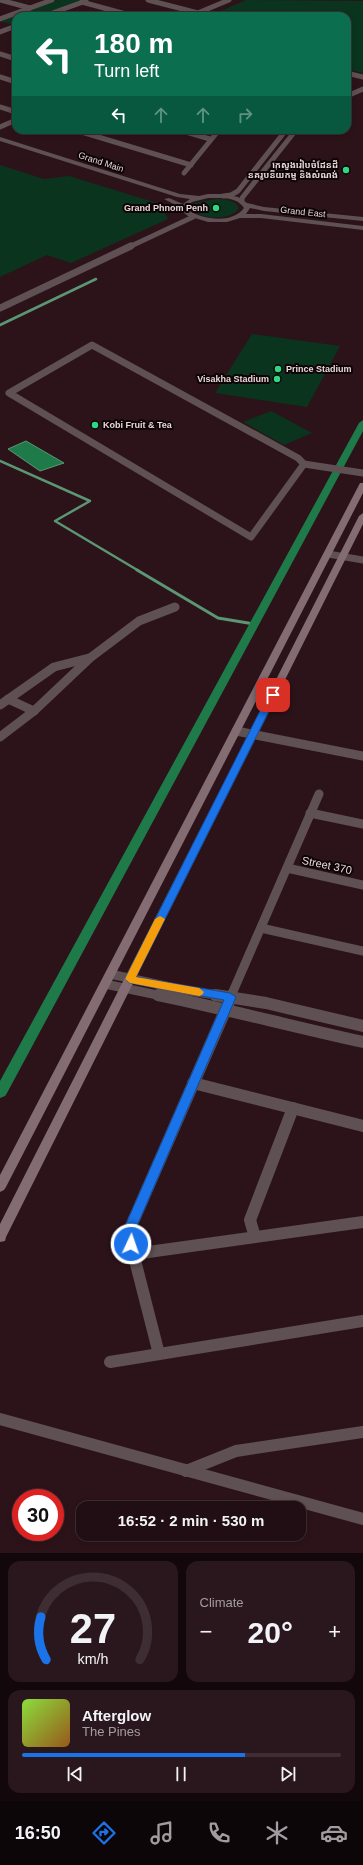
<!DOCTYPE html>
<meta charset="utf-8">
<style>
:root{--surface:#210e14;--page:#29171d;--text:#f1f3f6;--muted:#a29ca0;--line:#3e2e34;--accent:#1a73e8}
body{margin:0;font-family:Helvetica,"Noto Sans Khmer",sans-serif;background:var(--page);color:var(--text);height:100vh;display:flex;flex-direction:column;font-size:15px;white-space:nowrap}
*{box-sizing:border-box;margin:0}
p{font-size:13px;color:var(--muted)}
.icon{flex:none;width:22px;height:22px;fill:none;stroke:currentColor;stroke-width:2;stroke-linecap:round;stroke-linejoin:round}
.map{position:relative;height:1553px;overflow:hidden}
.drawer{display:flex;flex-direction:column;gap:8px;padding:8px;background:#12080b;flex:1}
.drawer>*{flex:none}
.banner{position:absolute;left:12px;top:12px;width:339px;height:122px;border-radius:12px;box-shadow:0 2px 6px #0003,0 0 0 1px var(--line);background:#0b6e4f;color:#fff;overflow:hidden}
.speed{position:absolute;left:12px;top:1489px;display:flex;gap:8px;font-size:20px;font-weight:700;text-align:center}
.speed>*{display:grid;place-content:center;width:52px;height:52px;border-radius:50%;background:var(--surface);box-shadow:0 2px 6px #0003,0 0 0 1px var(--line);line-height:1}
.speed .limit{border:6px solid #d22;background:#fff;color:#111}
.pin{position:absolute;display:grid;place-items:center;width:34px;height:34px;color:#fff;margin:-17px;border-radius:8px;box-shadow:0 2px 6px #0006}
.me{position:absolute;width:44px;margin:-22px;rotate:3deg;stroke-linejoin:round;filter:drop-shadow(0 0 3px #0008)}
.turn{display:flex;align-items:center;gap:14px;height:84px;padding:0 16px;font-size:18px}
.turn .icon{width:52px;height:52px;stroke-width:2.5}
.turn b{display:block;font-size:28px;line-height:34px}
.lanes{display:flex;align-items:center;height:38px;padding:0 16px;background:#0003;justify-content:center;gap:20px;direction:ltr}
.lanes .off{opacity:.35}
.big{font-size:30px;font-weight:700;line-height:1.1}
.drawer .tile{flex:1;display:flex;flex-direction:column;justify-content:center;gap:6px;min-width:0;padding:0 14px;border-radius:12px;background:var(--page)}
.drawer .dial{align-items:center;gap:0}
.dial svg{height:104px;overflow:visible;fill:none;stroke:var(--line);stroke-width:7;stroke-linecap:round;text-anchor:middle}
.dial text{fill:var(--text);stroke:none}
.song{display:flex;align-items:center;gap:12px}
.cover{width:48px;height:48px;border-radius:6px;background:linear-gradient(135deg,hsl(90 70% 55%),hsl(30 70% 35%))}
.played{height:4px;border-radius:2px;background:linear-gradient(90deg,var(--accent) 70%,var(--line) 70%)}
.keys{display:flex;justify-content:space-around;direction:ltr}
.heat{display:flex;justify-content:space-between;align-items:center;font-size:22px;direction:ltr}
.drawer .tiles{flex:1;display:grid;gap:8px;grid-template-columns:1fr 1fr}
.tile:last-child{grid-column:span 2}
.trip{position:absolute;left:76px;top:1501px;width:230px;height:40px;border-radius:12px;background:var(--surface);box-shadow:0 2px 6px #0003,0 0 0 1px var(--line);font-weight:700;line-height:40px;text-align:center}
.tab-bar{display:flex;height:64px;justify-content:space-around;align-items:center;background:#0d0608;color:var(--muted)}
.tab-bar .icon{width:28px;height:28px}
.tab-bar .on{color:var(--accent)}
.tab-bar b{font-size:18px;color:var(--text)}
.map>svg:first-child{display:block}
.green{fill:#0a341d}
.water{fill:#1f7a4a;stroke:#5b9675}
.lines{fill:none;stroke-linecap:round;stroke-linejoin:round}
.stream-far1{stroke:#5b9675;stroke-width:2.5}
.stream{stroke:#5b9675;stroke-width:3}
.canal{fill:#1f7a4a;fill-rule:evenodd}
.minor-far3{stroke:#5e5053;stroke-width:5}
.minor-far2{stroke:#5e5053;stroke-width:7}
.minor-far1{stroke:#5e5053;stroke-width:9}
.minor{stroke:#5e5053;stroke-width:12}
.tertiary{fill:#5e5053;fill-rule:evenodd}
.secondary{fill:#836d72;fill-rule:evenodd}
.route{fill:#1a73e8;stroke:#114b97}
.slow{fill:#f59e0b}
.poi-dot{fill:#2ed883;stroke:#0d0406;stroke-width:1.5}
.labels{text-anchor:middle;stroke-width:4;stroke-linejoin:round;paint-order:stroke}
.far-street-label{font-size:9px;fill:#e8d6d9;stroke:#0d0406}
.far-poi-label{font-size:9px;font-weight:bold;fill:#e8d6d9;stroke:#0d0406;text-anchor:end}
.street-label{font-size:11px;fill:#e8d6d9;stroke:#0d0406}
</style>
<div class="map">
<svg width="363" height="1553" viewBox="0 0 363 1553">
<rect width="100%" height="100%" fill="#2c131a"/>
<g class="green">
<path d="M57 0H85L40 16H16V25H14L0 21Z"/>
<path d="M246 0 363 1V73L347 69V16H209Z"/>
<path d="M0 165 44 179 69 176 160 204 168 219 71 263 47 255 0 277Z"/>
<path d="M216 199C225 199 235 200 239 208 232 221 197 221 192 207L195 203Z"/>
<path d="M252 334 340 346 307 407 215 393Z"/>
<path d="M271 411 312 433 284 445 243 422Z"/>
</g>
<path class="water" d="M26 441 64 463 40 471 8 449Z"/>
<g class="lines">
<g class="stream-far1">
<path d="M0 325 96 279"/>
<path d="M0 461 90 501 55 521 139 571"/>
</g>
<path class="stream" d="M137 570 218 618 254 624"/>
<path class="canal" d="M363 420V431L7 1093 5 1096 0 1098V1081L359 423Z"/>
<g class="minor-far3">
<path d="M0 0 30 8"/>
<path d="M148 0 198 13"/>
<path d="M82 2 133 16"/>
<path d="M193 15 229 0"/>
<path d="M44 16 86 1"/>
<path d="M0 19 52 0"/>
<path d="M0 32 16 26"/>
<path d="M0 54 16 59"/>
<path d="M347 73 363 77"/>
<path d="M0 77 16 82"/>
<path d="M347 96 363 89"/>
<path d="M0 107 16 112"/>
<path d="M0 127 16 120"/>
<path d="M75 130 191 165"/>
<path d="M179 130 210 139"/>
<path d="M184 173 219 130"/>
<path d="M223 196 231 195 238 191 286 130"/>
<path d="M242 202V198L296 130"/>
<path d="M129 247 193 217"/>
</g>
<g class="minor-far2">
<path d="M0 308 131 246"/>
<path d="M92 345 298 458 304 464 251 537 9 393Z"/>
<path d="M304 464 363 473"/>
<path d="M328 554 363 560"/>
</g>
<g class="minor-far1">
<path d="M8 699 34 711"/>
<path d="M0 705 54 667 89 658"/>
<path d="M236 731 363 756"/>
<path d="M0 737 34 711 90 658 139 621 175 607"/>
<path d="M310 813 363 824"/>
<path d="M287 868 363 885"/>
<path d="M261 928 363 951"/>
<path d="M110 974 184 990 222 996"/>
<path d="M105 984 162 996"/>
<path d="M231 996 319 794"/>
</g>
<g class="minor">
<path d="M158 995C226 1009 294 1027 363 1042"/>
<path d="M215 995 266 1003 363 1026"/>
<path d="M193 1083 363 1126"/>
<path d="M255 1237 250 1220 293 1108"/>
<path d="M134 1254 363 1222"/>
<path d="M159 1354 128 1233 232 995"/>
<path d="M110 1362 363 1321"/>
<path d="M0 1419 363 1519"/>
<path d="M186 1471 236 1451 363 1432"/>
</g>
<path class="tertiary" d="M0 137 180 194 199 196 208 194H224L238 197 247 203 264 207 363 217V221L264 211 250 208 246 214H261L363 226V230L261 218H240L227 222H208L188 216 183 212 181 208 164 199 169 198 183 204 190 199 177 197 0 141ZM208 198C220 198 237 196 244 208 232 224 203 220 188 210L187 207 192 202Z"/>
<g class="secondary">
<path d="M360 483H363V493L6 1187 4 1190 0 1192V1175Z"/>
<path d="M363 513V524L6 1237 5 1241 0 1242V1224L359 516Z"/>
</g>
</g>
<path class="route" d="M273 693 277 695 136 977 230 993 236 997 134 1233 137 1244 135 1247 131 1249 127 1247 122 1233 224 1000 130 983 125 979 268 695Z"/>
<path class="slow" d="M160 916 165 919 136 977 199 988 204 992 202 995 199 996 130 983 125 979 155 919Z"/>
<g class="poi-dot">
<circle cx="346" cy="170" r="4"/>
<circle cx="216" cy="208" r="4"/>
<circle cx="278" cy="369" r="4"/>
<circle cx="277" cy="379" r="4"/>
<circle cx="95" cy="425" r="4"/>
</g>
<g class="labels">
<g class="far-street-label">
<text transform="translate(101 162) rotate(18)" y="3">Grand Main</text>
<text transform="translate(303 212) rotate(6)" y="3">Grand East</text>
</g>
<g class="far-poi-label">
<text x="338" y="168">ក្រសួងរៀបចំដែនដី<tspan x="338" dy="10">នគរូបនីយកម្ម និងសំណង់</tspan></text>
<text x="208" y="211">Grand Phnom Penh</text>
<text x="286" y="372" text-anchor="start">Prince Stadium</text>
<text x="269" y="382">Visakha Stadium</text>
<text x="103" y="428" text-anchor="start">Kobi Fruit &amp; Tea</text>
</g>
<g class="street-label">
<text transform="translate(327 865) rotate(12)" y="4">Street 370</text>
</g>
</g>
</svg>
<div class="speed"><div class="limit">30</div></div>
<div class="pin" style="left:273px;top:695px;background:#d93025"><svg class="icon" aria-label="arrive" viewBox="0 0 24 24"><path d="M6 21V4h12l-3 4 3 4H6"/></svg></div>
<svg class="me" style="left:131px;top:1244px" viewBox="-20 -20 40 40"><circle r="17" fill="#1a73e8" stroke="#fff" stroke-width="3"/><path d="M0-11L8 9 0 5-8 9z" fill="#fff"/></svg>
<div class="trip">16:52 · 2 min · 530 m</div>
<div class="banner">
<div class="turn"><svg class="icon" aria-label="left" viewBox="0 0 24 24"><path d="M17 20v-9H6M10 6l-5 5 5 5"/></svg><div><b>180 m</b>Turn left</div></div>
<div class="lanes"><svg class="icon" aria-label="left" viewBox="0 0 24 24"><path d="M17 20v-9H6M10 6l-5 5 5 5"/></svg><svg class="icon off" aria-label="ahead" viewBox="0 0 24 24"><path d="M12 20V5M6 11l6-6 6 6"/></svg><svg class="icon off" aria-label="ahead" viewBox="0 0 24 24"><path d="M12 20V5M6 11l6-6 6 6"/></svg><svg class="icon off" aria-label="right" viewBox="0 0 24 24"><path d="M7 20v-9h11M14 6l5 5-5 5"/></svg></div>
</div>
</div>
<section class="drawer">
<div class="tiles">
<div class="tile dial"><svg viewBox="0 0 100 80">
<path d="M14 69A42 42 0 1 1 86 69"/>
<path d="M14 69A42 42 0 0 1 10 36" stroke="#1a73e8"/>
<text x="50" y="56" font-size="32" font-weight="700">27</text>
<text x="50" y="72" font-size="11">km/h</text>
</svg></div>
<div class="tile"><p>Climate</p>
<div class="heat"><a>−</a><b class="big">20°</b><a>+</a></div>
</div>
<div class="tile">
<div class="song"><i class="cover"></i><div><b>Afterglow</b><p>The Pines</p></div></div>
<div class="played"></div>
<div class="keys"><svg class="icon" aria-label="previous" viewBox="0 0 24 24"><path d="M18 5L8 12l10 7zM5 5v14"/></svg><svg class="icon" aria-label="pause" viewBox="0 0 24 24"><path d="M8 5v14M16 5v14"/></svg><svg class="icon" aria-label="next" viewBox="0 0 24 24"><path d="M6 5l10 7-10 7zM19 5v14"/></svg></div>
</div>
</div>
</section>
<nav class="tab-bar">
<b>16:50</b>
<svg class="icon on" aria-label="directions" viewBox="0 0 24 24"><path d="M12 3l9 9-9 9-9-9zM9 14v-3h6M13 9l2 2-2 2"/></svg>
<svg class="icon" aria-label="music" viewBox="0 0 24 24"><path d="M9 18V5l10-2v13"/><circle cx="6" cy="18" r="3"/><circle cx="16" cy="16" r="3"/></svg>
<svg class="icon" aria-label="phone" viewBox="0 0 24 24"><path d="M5 4h4l2 5-3 2q2 4 5 5l2-3 5 2v4C11 20 4 13 5 4z"/></svg>
<svg class="icon" aria-label="climate" viewBox="0 0 24 24"><path d="M12 3v18M4 7l16 10M4 17L20 7"/></svg>
<svg class="icon" aria-label="car" viewBox="0 0 24 24"><path d="M5 17H2v-5l4-1 3-4h7l3 4 3 1v5h-3M9 17h6M6 11h13"/><circle cx="7" cy="17" r="2"/><circle cx="17" cy="17" r="2"/></svg>
</nav>
